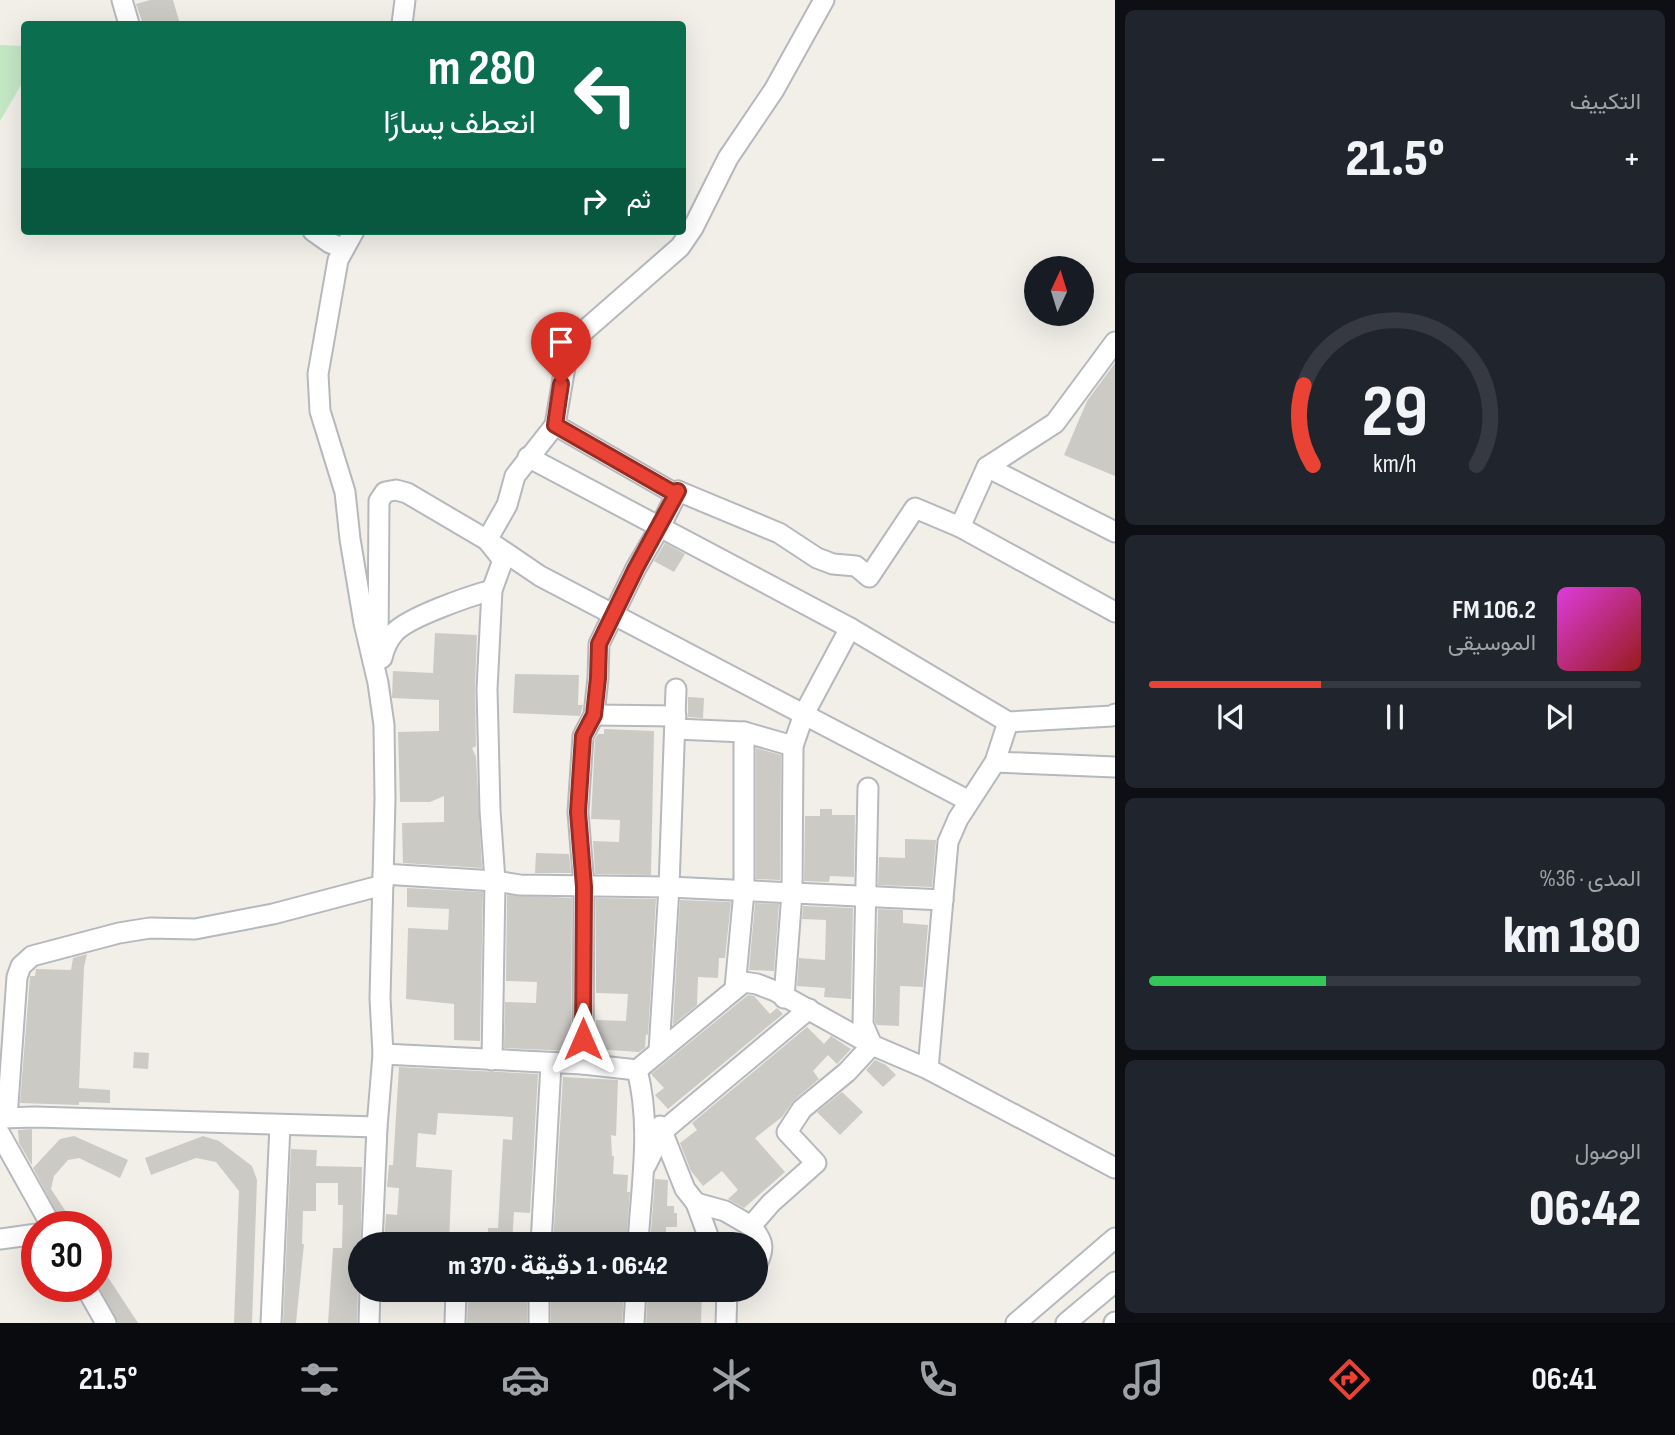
<!DOCTYPE html>
<html lang="ar">
<meta charset="utf-8">
<style>
:root{--surface:#171b24;--page:#20242c;--text:#f1f3f6;--muted:#9ea1a6;--line:#363941;--accent:#ea4335}
body{margin:0;font-family:"Sofia Sans Condensed",Vazirmatn,sans-serif;background:var(--page);color:var(--text);direction:rtl;height:100vh;display:flex;flex-direction:column;font-size:26px;white-space:nowrap}
*{box-sizing:border-box;margin:0}
p{font-size:23px;color:var(--muted)}
.icon{flex:none;width:38px;height:38px;fill:none;stroke:currentColor;stroke-width:2;stroke-linecap:round;stroke-linejoin:round}
.map{position:relative;flex:1;overflow:hidden;direction:ltr}
.sheet{display:flex;flex-direction:column;gap:10px;padding:10px;background:#0d0f14;width:560px}
.sheet>*{flex:none}
.hud{position:absolute;left:21px;top:21px;width:665px;height:214px;border-radius:7px;box-shadow:0 7px 28px #0002;direction:rtl;background:#0b6e4f;color:#fff;overflow:hidden}
.needle{width:46px;rotate:4deg}
.controls{position:absolute;left:1024px;top:256px;display:grid;gap:14px}
.controls a{display:grid;place-items:center;width:70px;height:70px;border-radius:50%;background:var(--surface);box-shadow:0 7px 28px #0002;font-size:35px}
.speed{position:absolute;left:21px;top:1211px;display:flex;gap:14px;font-size:35px;font-weight:700;text-align:center}
.speed>*{display:grid;place-content:center;width:91px;height:91px;border-radius:50%;background:var(--surface);box-shadow:0 7px 28px #0002;line-height:1}
.speed .limit{border:10px solid #d22;background:#fff;color:#111}
.pin{position:absolute;display:grid;place-items:center;width:60px;height:60px;color:#fff;margin:-72px -30px;border-radius:50% 50% 50% 0;rotate:-45deg;box-shadow:0 0 7px #0007}
.pin .icon{rotate:45deg}
.me{position:absolute;width:77px;margin:-38px;rotate:0deg;stroke-linejoin:round;filter:drop-shadow(0 0 5px #0008)}
.turn{display:flex;align-items:center;gap:24px;height:147px;padding:0 35px;font-size:32px}
.turn .icon{width:91px;height:91px;stroke-width:2.5}
.turn b{display:block;font-size:49px;line-height:60px}
.then{display:flex;align-items:center;height:66px;padding:0 35px;background:#0003;gap:14px;font-size:26px}
.big{font-size:52px;font-weight:800;line-height:1.1}
.sheet .widget{flex:1;display:flex;flex-direction:column;justify-content:center;gap:10px;min-width:0;padding:0 24px;border-radius:10px;background:var(--page)}
.sheet .dial{align-items:center;gap:0}
.dial svg{height:182px;overflow:visible;fill:none;stroke:var(--line);stroke-width:7;stroke-linecap:round;text-anchor:middle}
.dial text{fill:var(--text);stroke:none}
.song{display:flex;align-items:center;gap:21px}
.cover{width:84px;height:84px;border-radius:10px;background:linear-gradient(135deg,hsl(300 70% 55%),hsl(0 70% 35%))}
.played{height:7px;border-radius:4px;background:linear-gradient(90deg,var(--accent) 35%,var(--line) 35%)}
.keys{display:flex;justify-content:space-around;direction:ltr}
.heat{display:flex;justify-content:space-between;align-items:center;font-size:38px;direction:ltr}
.charge{height:10px;border-radius:5px;background:linear-gradient(90deg,#34c759 36%,var(--line) 0)}
.trip{position:absolute;left:348px;top:1232px;width:420px;height:70px;border-radius:35px;background:var(--surface);box-shadow:0 7px 28px #0002;font-weight:800;line-height:70px;text-align:center;direction:rtl}
.tab-bar{display:flex;height:112px;justify-content:space-around;align-items:center;background:#090b0e;color:var(--muted)}
.tab-bar .icon{width:49px;height:49px}
.tab-bar .on{color:var(--accent)}
.tab-bar b{font-size:32px;color:var(--text)}
main{display:flex;flex:1;min-height:0}
.map>svg:first-child{display:block}
.green{fill:#c5e8c5}
.building{fill:#cccac5}
.lines{fill:none;stroke-linecap:round;stroke-linejoin:round}
.minor-casing{stroke:#b5b8bc;stroke-width:23}
.minor{stroke:#fff;stroke-width:19}
.route-casing{stroke:#982c22;stroke-width:18}
.route{stroke:#ea4335;stroke-width:12}
</style>
<main>
<section class="sheet">
<div class="widget"><p>التكييف</p>
<div class="heat"><a>−</a><b class="big">21.5°</b><a>+</a></div>
</div>
<div class="widget dial"><svg viewBox="0 0 100 80">
<path d="M14 69A42 42 0 1 1 86 69"/>
<path d="M14 69A42 42 0 0 1 10 34" stroke="#ea4335"/>
<text x="50" y="56" font-size="32" font-weight="700">29</text>
<text x="50" y="72" font-size="11">km/h</text>
</svg></div>
<div class="widget">
<div class="song"><i class="cover"></i><div><b>106.2 FM</b><p>الموسيقى</p></div></div>
<div class="played"></div>
<div class="keys"><svg class="icon" aria-label="previous" viewBox="0 0 24 24"><path d="M18 5L8 12l10 7zM5 5v14"/></svg><svg class="icon" aria-label="pause" viewBox="0 0 24 24"><path d="M8 5v14M16 5v14"/></svg><svg class="icon" aria-label="next" viewBox="0 0 24 24"><path d="M6 5l10 7-10 7zM19 5v14"/></svg></div>
</div>
<div class="widget"><p>المدى · 36%</p><b class="big">180 km</b><div class="charge"></div></div>
<div class="widget"><p>الوصول</p><b class="big">06:42</b></div>
</section>
<div class="map">
<svg width="1115" height="1323" viewBox="0 0 1115 1323">
<rect width="100%" height="100%" fill="#f1efe8"/>
<path class="green" d="M0 45 24 46V80L0 121Z"/>
<g class="building">
<path d="M150 0H173L180 24H143L136 4Z"/>
<path d="M1115 363V476L1064 455 1087 401Z"/>
<path d="M665 543 685 554 674 572 654 561Z"/>
<path d="M435 633 477 635 475 688 476 746 472 748 476 757 482 868 403 863 402 823 444 822V796L430 802H400L398 732 439 731V700L392 698 393 671 433 673Z"/>
<path d="M515 674 579 675 578 705H583L580 716 513 713Z"/>
<path d="M688 697 704 698 703 718 688 717Z"/>
<path d="M604 729 654 731 651 875 595 874 593 841 619 842 620 820 591 819 595 739 598 734H604Z"/>
<path d="M756 748 781 755 780 880 756 879Z"/>
<path d="M820 809H832V815H855L854 877 830 876 829 882 804 881 805 816H820Z"/>
<path d="M905 839 936 840 932 887 878 885 879 857 905 858Z"/>
<path d="M536 853 569 854 571 873H535Z"/>
<path d="M407 888 483 892 480 1041 454 1040V1004L406 999 408 928 448 930 449 909 407 907Z"/>
<path d="M507 895 572 898 571 1051 504 1048 505 1002 536 1003 537 982 506 981Z"/>
<path d="M596 898 656 899 648 1035 646 1034 645 1048 639 1052 595 1049 596 1020 626 1021 628 994 596 993Z"/>
<path d="M680 900 731 902 725 958H719L718 978 698 977 697 1005 673 1025Z"/>
<path d="M755 903 779 904 774 971 749 970Z"/>
<path d="M803 906 853 908 851 999 824 997 825 988 797 986 799 958 825 960 826 920 802 919Z"/>
<path d="M878 909 903 910V923L928 925 923 987 900 986 899 1026 877 1025 875 1022Z"/>
<path d="M87 954 84 967 79 1088 110 1090V1103L79 1102V1105L20 1103 30 976H35L36 969 71 970 73 958Z"/>
<path d="M748 995 754 996 770 1014 777 1008 783 1014 668 1109 655 1095 664 1088 651 1074Z"/>
<path d="M807 1027 824 1044 831 1036 851 1049 837 1064 828 1055 813 1071 819 1079 794 1100 782 1117 755 1138 785 1172 744 1208 728 1199 738 1190 722 1171 703 1186 691 1171 680 1143 697 1130 692 1123Z"/>
<path d="M134 1052 149 1053 148 1069 133 1068Z"/>
<path d="M875 1060 886 1065 896 1075 883 1087 866 1070Z"/>
<path d="M399 1067 538 1074 530 1213 514 1212 512 1244H488V1228H498L503 1139 512 1140 513 1117 438 1113 436 1135 418 1133 416 1167 452 1170 449 1244H384L386 1214 397 1215 399 1188 387 1187 389 1165H393Z"/>
<path d="M563 1077 618 1080 616 1136 611 1135 612 1156H614L613 1174 628 1175 627 1192H630L626 1244H553Z"/>
<path d="M842 1092 863 1112 840 1135 817 1112Z"/>
<path d="M32 1129V1164H31L19 1143 18 1130Z"/>
<path d="M74 1136 128 1160 120 1178 79 1158 68 1160 54 1176 51 1189 76 1227H64L33 1168 60 1139Z"/>
<path d="M203 1136 219 1141 252 1166 257 1180 252 1323H234L239 1191 216 1162 196 1158 151 1175 145 1158Z"/>
<path d="M291 1149 317 1150 316 1166 362 1167 360 1281 358 1290 357 1323H328L333 1248H342L343 1205H338V1183H316V1211H303L302 1244H304L296 1323H283Z"/>
<path d="M655 1179 668 1180 667 1206H674V1213H677V1227H666V1243L650 1244Z"/>
<path d="M96 1259 138 1323H118L96 1281Z"/>
<path d="M494 1290H527V1323H467L468 1295 494 1296Z"/>
<path d="M551 1290H624L622 1323H551Z"/>
<path d="M648 1290H702L701 1323H646Z"/>
</g>
<g class="lines">
<defs>
<g id="minor">
<path d="M122 0 129 24"/>
<path d="M402 24 405 0"/>
<path d="M313 231 330 243 343 248"/>
<path d="M354 231 338 260 318 374 320 411 345 492 350 539 364 623 378 683 384 725 385 799 380 998 383 1054 377 1127 372 1244"/>
<path d="M555 425 672 492 678 491 779 533 817 558 833 564 856 566 869 577 915 508 960 527 987 467 1055 423 1115 342"/>
<path d="M528 457 850 628 1008 722 1112 716 1115 714"/>
<path d="M987 467 1115 532"/>
<path d="M960 527 1115 612"/>
<path d="M378 651 379 501 385 492 396 490 407 493 487 540 540 576 969 801"/>
<path d="M382 658C384 649 388 640 394 633 408 617 470 596 492 590"/>
<path d="M594 715 676 716"/>
<path d="M676 729 744 732 793 746"/>
<path d="M995 762 1115 767"/>
<path d="M868 788 863 1024 872 1045 928 1069 1115 1168"/>
<path d="M383 874 495 881 520 885 669 887 943 900"/>
<path d="M735 988 744 891V732"/>
<path d="M784 998 792 893 793 746 804 714 850 628"/>
<path d="M659 1051 669 887 676 689"/>
<path d="M383 1054 583 1064 637 1070C652 1126 641 1187 638 1244"/>
<path d="M492 1060 495 881 490 810 487 689 492 590 503 560 487 540 507 505 515 476 555 425 565 367 576 338 680 247 693 228 728 158 774 90 824 0"/>
<path d="M583 1064 584 887 578 812 583 736 594 715 598 678 599 644 636 568 660 527 678 491"/>
<path d="M928 1069 948 842 958 819 995 762 1008 722"/>
<path d="M637 1070 744 982 757 984 775 991 872 1045 847 1072 802 1109 787 1132 816 1163 771 1203 751 1226C764 1241 765 1249 756 1266"/>
<path d="M0 1118 35 1117 377 1127"/>
<path d="M7 1118 17 977 21 966 32 956 119 933 150 928 195 929 273 914 383 885"/>
<path d="M660 1126 685 1189 696 1203 711 1244"/>
<path d="M0 1134 52 1227"/>
<path d="M646 1165 663 1131 809 1009"/>
<path d="M696 1203 725 1211 751 1226"/>
<path d="M0 1239 37 1234"/>
<path d="M541 1244 551 1064"/>
<path d="M85 1286 106 1323"/>
<path d="M271 1323 280 1125"/>
<path d="M369 1323 370 1290"/>
<path d="M455 1323 456 1290"/>
<path d="M539 1323V1290"/>
<path d="M634 1323 636 1290"/>
<path d="M726 1323 727 1290"/>
<path d="M1016 1323 1115 1238"/>
<path d="M1066 1323 1115 1282"/>
<path d="M1114 1323 1115 1322"/>
</g>
</defs>
<use href="#minor" class="minor-casing"/>
<use href="#minor" class="minor"/>
</g>
<g class="lines">
<defs>
<path id="route" d="M561 384 555 425 672 492 678 491 636 568 599 644 598 678 594 715 583 736 578 812 584 887 583 1039"/>
</defs>
<use href="#route" class="route-casing"/>
<use href="#route" class="route"/>
</g>
</svg>
<div class="controls">
<a><svg class="needle" viewBox="-14 -14 28 28"><path d="M0-13l5 13h-10z" fill="#e53935"/><path d="M0 13l5-13h-10z" fill="#9ea1a6"/></svg></a>
</div>
<div class="speed"><div class="limit">30</div></div>
<div class="pin" style="left:561px;top:384px;background:#d93025"><svg class="icon" aria-label="arrive" viewBox="0 0 24 24"><path d="M6 21V4h12l-3 4 3 4H6"/></svg></div>
<svg class="me" style="left:583px;top:1039px" viewBox="-20 -20 40 40"><path d="M0-17L14 15 0 8-14 15z" fill="#ea4335" stroke="#fff" stroke-width="4"/></svg>
<div class="trip">06:42 · 1 دقيقة · 370 m</div>
<div class="hud">
<div class="turn"><svg class="icon" aria-label="left" viewBox="0 0 24 24"><path d="M17 20v-9H6M10 6l-5 5 5 5"/></svg><div><b>280 m</b>انعطف يسارًا</div></div>
<div class="then">ثم<svg class="icon" aria-label="right" viewBox="0 0 24 24"><path d="M7 20v-9h11M14 6l5 5-5 5"/></svg></div>
</div>
</div>
</main>
<nav class="tab-bar">
<b>06:41</b>
<svg class="icon on" aria-label="directions" viewBox="0 0 24 24"><path d="M12 3l9 9-9 9-9-9zM9 14v-3h6M13 9l2 2-2 2"/></svg>
<svg class="icon" aria-label="music" viewBox="0 0 24 24"><path d="M9 18V5l10-2v13"/><circle cx="6" cy="18" r="3"/><circle cx="16" cy="16" r="3"/></svg>
<svg class="icon" aria-label="phone" viewBox="0 0 24 24"><path d="M5 4h4l2 5-3 2q2 4 5 5l2-3 5 2v4C11 20 4 13 5 4z"/></svg>
<svg class="icon" aria-label="climate" viewBox="0 0 24 24"><path d="M12 3v18M4 7l16 10M4 17L20 7"/></svg>
<svg class="icon" aria-label="car" viewBox="0 0 24 24"><path d="M5 17H2v-5l4-1 3-4h7l3 4 3 1v5h-3M9 17h6M6 11h13"/><circle cx="7" cy="17" r="2"/><circle cx="17" cy="17" r="2"/></svg>
<svg class="icon" aria-label="filters" viewBox="0 0 24 24"><path d="M4 7h16M4 17h16"/><circle cx="9" cy="7" r="2"/><circle cx="15" cy="17" r="2"/></svg>
<b>21.5°</b>
</nav>
